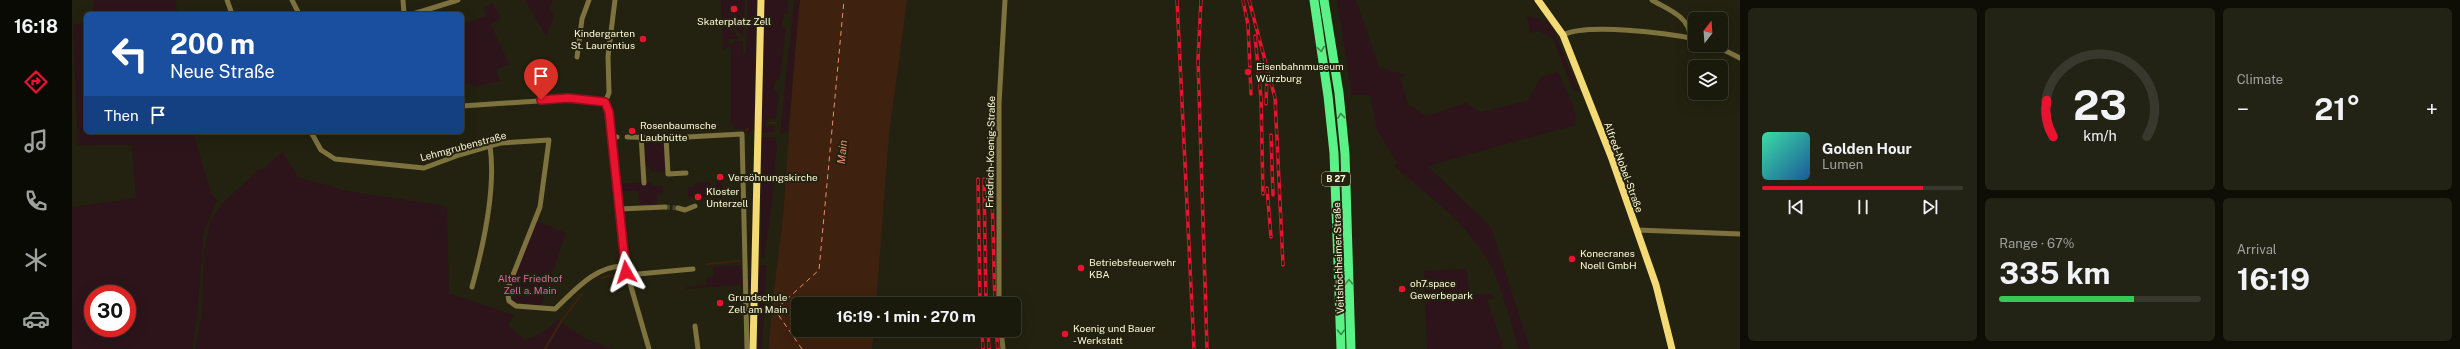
<!DOCTYPE html>
<meta charset="utf-8">
<style>
:root{--surface:#1a1a0c;--page:#232315;--text:#f1f3f6;--muted:#9fa19d;--line:#38382d;--accent:#e9132f}
body{margin:0;font-family:"Public Sans",sans-serif;background:var(--page);color:var(--text);height:100vh;display:flex;flex-direction:column;font-size:15px;white-space:nowrap}
*{box-sizing:border-box;margin:0}
p{font-size:13px;color:var(--muted)}
.icon{flex:none;width:22px;height:22px;fill:none;stroke:currentColor;stroke-width:2;stroke-linecap:round;stroke-linejoin:round}
.map{position:relative;flex:1;overflow:hidden}
.side{display:flex;flex-direction:column;gap:8px;padding:8px;background:#0e0e07;width:720px}
.side>*{flex:none}
.banner{position:absolute;left:12px;top:12px;width:380px;height:122px;border-radius:6px;box-shadow:0 4px 16px #0002,0 0 0 1px var(--line);background:#1a4fa0;color:#fff;overflow:hidden}
.needle{width:26px;rotate:17deg}
.tools{position:absolute;left:1616px;top:12px;display:grid;gap:8px}
.tools a{display:grid;place-items:center;width:40px;height:40px;border-radius:6px;background:var(--surface);box-shadow:0 4px 16px #0002,0 0 0 1px var(--line);font-size:20px}
.speed{position:absolute;left:12px;top:285px;display:flex;gap:8px;font-size:20px;font-weight:700;text-align:center}
.speed>*{display:grid;place-content:center;width:52px;height:52px;border-radius:50%;background:var(--surface);box-shadow:0 4px 16px #0002,0 0 0 1px var(--line);line-height:1}
.speed .limit{border:6px solid #d22;background:#fff;color:#111}
.pin{position:absolute;display:grid;place-items:center;width:34px;height:34px;color:#fff;margin:-41px -17px;border-radius:50% 50% 50% 0;rotate:-45deg;box-shadow:0 0 4px #0007}
.pin .icon{rotate:45deg}
.me{position:absolute;width:44px;margin:-22px;rotate:354deg;stroke-linejoin:round;filter:drop-shadow(0 0 3px #0008)}
.turn{display:flex;align-items:center;gap:14px;height:84px;padding:0 20px;font-size:18px}
.turn .icon{width:52px;height:52px;stroke-width:2.5}
.turn b{display:block;font-size:28px;line-height:34px}
.then{display:flex;align-items:center;height:38px;padding:0 20px;background:#0003;gap:8px;font-size:15px}
.big{font-size:30px;font-weight:700;line-height:1.1}
.side .widget{flex:1;display:flex;flex-direction:column;justify-content:center;gap:6px;min-width:0;padding:0 14px;border-radius:6px;background:var(--page)}
.side .dial{align-items:center;gap:0}
.dial svg{height:104px;overflow:visible;fill:none;stroke:var(--line);stroke-width:7;stroke-linecap:round;text-anchor:middle}
.dial text{fill:var(--text);stroke:none}
.song{display:flex;align-items:center;gap:12px}
.cover{width:48px;height:48px;border-radius:6px;background:linear-gradient(135deg,hsl(160 70% 55%),hsl(210 70% 35%))}
.played{height:4px;border-radius:2px;background:linear-gradient(90deg,var(--accent) 80%,var(--line) 80%)}
.keys{display:flex;justify-content:space-around;direction:ltr}
.heat{display:flex;justify-content:space-between;align-items:center;font-size:22px;direction:ltr}
.charge{height:6px;border-radius:3px;background:linear-gradient(90deg,#34c759 67%,var(--line) 0)}
.side .tiles{flex:1;display:grid;gap:8px;grid-template-columns:repeat(3,1fr)}
.widget:first-child{grid-row:span 2}
.trip{position:absolute;left:719px;top:297px;width:230px;height:40px;border-radius:6px;background:var(--surface);box-shadow:0 4px 16px #0002,0 0 0 1px var(--line);font-weight:700;line-height:40px;text-align:center}
main{display:flex;flex:1;min-height:0}
.menu{display:flex;flex-direction:column;width:72px;justify-content:space-around;align-items:center;background:#0a0a05;color:var(--muted)}
.menu .icon{width:28px;height:28px}
.menu .active{color:var(--accent)}
.menu b{font-size:18px;color:var(--text)}
.map>svg:first-child{display:block}
.green{fill:#2c141a;fill-rule:evenodd}
.water{fill:#3e210e}
.lines{fill:none;stroke-linecap:round;stroke-linejoin:round}
.stream{stroke:#3e210e;stroke-width:2}
.ferry{stroke:#f38b6c;stroke-width:1;stroke-dasharray:5 4;stroke-linecap:butt}
.street-tunnel{stroke:#44422e;stroke-width:5;stroke-dasharray:5 2.5;stroke-linecap:butt}
.street{stroke:#7e723f;stroke-width:5}
.secondary{stroke:#f4da74;stroke-width:7}
.highway{stroke:#5af186;stroke-width:9}
.rail-casing{stroke:#e9132f;stroke-width:3.5}
.rail{stroke:#232210;stroke-width:2;stroke-dasharray:6;stroke-linecap:butt}
.oneway{stroke:#3e8a4b}
.route-casing{stroke:#970c1f;stroke-width:10}
.route{stroke:#e9132f;stroke-width:7}
.poi-dot{fill:#e9132f;stroke:#232210;stroke-width:1.5}
.labels{text-anchor:middle;stroke-width:4;stroke-linejoin:round;paint-order:stroke}
.shield{fill:#232210;stroke:#bbb79a;stroke-width:1}
.shield-label{font-size:9px;font-weight:bold;fill:#fcf7d5}
.poi-label{font-size:10px;fill:#fcf7d5;stroke:#232210;text-anchor:start}
.street-label{font-size:10px;fill:#fcf7d5;stroke:#232210}
.park-label{font-size:10px;fill:#d6679c;stroke:#232210}
.water-label{font-size:11px;font-style:italic;fill:#f38b6c;stroke:#232210}
</style>
<main>
<nav class="menu">
<b>16:18</b>
<svg class="icon active" aria-label="directions" viewBox="0 0 24 24"><path d="M12 3l9 9-9 9-9-9zM9 14v-3h6M13 9l2 2-2 2"/></svg>
<svg class="icon" aria-label="music" viewBox="0 0 24 24"><path d="M9 18V5l10-2v13"/><circle cx="6" cy="18" r="3"/><circle cx="16" cy="16" r="3"/></svg>
<svg class="icon" aria-label="phone" viewBox="0 0 24 24"><path d="M5 4h4l2 5-3 2q2 4 5 5l2-3 5 2v4C11 20 4 13 5 4z"/></svg>
<svg class="icon" aria-label="climate" viewBox="0 0 24 24"><path d="M12 3v18M4 7l16 10M4 17L20 7"/></svg>
<svg class="icon" aria-label="car" viewBox="0 0 24 24"><path d="M5 17H2v-5l4-1 3-4h7l3 4 3 1v5h-3M9 17h6M6 11h13"/><circle cx="7" cy="17" r="2"/><circle cx="17" cy="17" r="2"/></svg>
</nav>
<div class="map">
<svg width="1668" height="349" viewBox="0 0 1668 349">
<rect width="100%" height="100%" fill="#232210"/>
<g class="green">
<path d="M22 0H104L105 14H21Z"/>
<path d="M453 0H481L478 8 482 17 474 36Z"/>
<path d="M649 0H673L671 37 663 28 661 30 667 39H655L656 43 661 44 663 41H671V54H674L676 0H684L682 129 675 134 672 129H663L659 122V49L657 47 651 50Z"/>
<path d="M692 0H716V14L712 15 709 27 714 28 708 77 702 84V89L707 95 704 119 693 120V127L703 126 702 132 689 133Z"/>
<path d="M722 0H728L716 131 708 134Z"/>
<path d="M1265 0H1284L1307 67 1333 75V76L1328 78 1336 104 1354 116 1394 103 1409 112 1455 101 1470 76 1486 72C1492 89 1506 107 1503 125L1355 166 1419 227 1458 349H1447C1439 323 1432 296 1421 270 1401 228 1357 196 1322 166L1325 163 1305 130 1298 95H1280Z"/>
<path d="M421 3 429 18 419 25 437 64 424 70 428 81 401 87V84H390V24L414 16 412 8Z"/>
<path d="M1455 16 1475 21 1481 29 1507 92 1501 90 1481 39 1468 31 1458 33Z"/>
<path d="M14 23V132H121L139 193 145 201 132 231 125 316 120 349H0V202L1 207 64 198 60 145H6L1 25ZM21 294H55V328H21Z"/>
<path d="M689 137H703L705 145 699 211 692 258 689 257Z"/>
<path d="M573 138 577 143H590L588 138H593L594 171 581 172 573 164Z"/>
<path d="M211 152 226 177 275 191 375 206 377 293 442 315 436 326 453 340 471 332 486 320 512 338 540 349H123L130 314 132 252 138 222 150 204 186 170 193 169V167Z"/>
<path d="M580 182V186H591V194L585 195V205H568L566 191H550L549 184Z"/>
<path d="M638 182 639 185H643V182H650L651 198 616 196V187H623V183Z"/>
<path d="M464 221 494 233 469 306 441 302 437 293Z"/>
<path d="M669 265 670 285 614 289V287L635 285 634 278 642 277 641 267Z"/>
<path d="M687 265H694V270L690 349H686Z"/>
<path d="M1394 269 1398 295 1418 294 1422 298 1415 300 1432 349H1355L1352 271Z"/>
</g>
<path class="water" d="M728 0H835L817 135 804 304H726V330H802L800 349H697C699 300 708 252 712 204 717 136 721 68 728 0Z"/>
<g class="lines">
<g class="stream">
<path d="M697 123H704"/>
<path d="M674 130 676 129"/>
<path d="M635 264 668 261"/>
<path d="M529 278 546 274"/>
<path d="M491 319 510 294"/>
<path d="M473 349 490 320"/>
</g>
<path class="ferry" d="M730 349 703 310 747 270 772 0"/>
<path class="street-tunnel" d="M593 207 606 208"/>
<g class="street">
<path d="M155 0 160 14"/>
<path d="M220 0 227 14"/>
<path d="M331 0 332 14"/>
<path d="M543 0 536 56 537 93 533 102 537 112 553 266 577 349"/>
<path d="M1580 0C1595 9 1619 17 1618 38"/>
<path d="M341 14 386 0"/>
<path d="M1491 35C1516 23 1595 33 1623 39"/>
<path d="M1642 45 1668 58"/>
<path d="M505 57 510 19 517 0"/>
<path d="M390 106 496 99 533 102"/>
<path d="M239 132 249 150 263 159 352 168 387 155 428 143 477 140 468 207 435 290 437 301 444 306 483 309C503 290 524 265 553 266"/>
<path d="M569 136 572 183"/>
<path d="M539 137H545"/>
<path d="M555 137 597 138 670 134 675 349"/>
<path d="M594 137 596 174 614 173"/>
<path d="M606 208 613 210 623 206"/>
<path d="M547 209 593 207"/>
<path d="M1565 230 1668 234"/>
<path d="M555 275 621 269"/>
<path d="M400 287C411 247 424 187 418 146"/>
<path d="M927 304V104L933 0"/>
<path d="M623 326 626 349"/>
<path d="M929 330 931 349"/>
</g>
<g class="secondary">
<path d="M1466 0 1491 35 1540 159 1584 285 1600 349"/>
<path d="M681 349 689 0"/>
</g>
<g class="highway">
<path d="M1242 0 1256 96 1262 153 1269 349"/>
<path d="M1252 0 1267 93 1273 154 1279 349"/>
</g>
<defs>
<g id="rail">
<path d="M1105 0 1122 349"/>
<path d="M1129 0 1126 60 1135 349"/>
<path d="M1171 0 1176 25 1179 94"/>
<path d="M1177 0 1203 98 1211 265"/>
<path d="M1183 36 1189 98 1191 194"/>
<path d="M1194 104 1195 76"/>
<path d="M1199 135 1201 195"/>
<path d="M906 179 908 304"/>
<path d="M912 179 914 304"/>
<path d="M1195 188 1199 237"/>
<path d="M920 195 923 304"/>
<path d="M910 330 911 349"/>
<path d="M916 330 917 349"/>
<path d="M924 330 926 349"/>
</g>
</defs>
<use href="#rail" class="rail-casing"/>
<use href="#rail" class="rail"/>
</g>
<defs><path id="oneway-chevron" d="M-2-3.5L2.5 0L-2 3.5" fill="none" stroke-width="1.6" stroke-linecap="round" stroke-linejoin="round"/></defs>
<g class="oneway">
<use href="#oneway-chevron" transform="translate(1249 49) rotate(81)"/>
<use href="#oneway-chevron" transform="translate(1269 116) rotate(-96)"/>
<use href="#oneway-chevron" transform="translate(1277 282) rotate(-92)"/>
<use href="#oneway-chevron" transform="translate(1269 332) rotate(88)"/>
</g>
<g class="lines">
<defs>
<path id="route" d="M469 100 496 98 533 102 537 112 554 272"/>
</defs>
<use href="#route" class="route-casing"/>
<use href="#route" class="route"/>
</g>
<g class="poi-dot">
<circle cx="662" cy="9" r="4"/>
<circle cx="571" cy="39" r="4"/>
<circle cx="1176" cy="72" r="4"/>
<circle cx="560" cy="131" r="4"/>
<circle cx="648" cy="177" r="4"/>
<circle cx="626" cy="197" r="4"/>
<circle cx="1500" cy="259" r="4"/>
<circle cx="1009" cy="268" r="4"/>
<circle cx="1330" cy="289" r="4"/>
<circle cx="648" cy="303" r="4"/>
<circle cx="993" cy="334" r="4"/>
</g>
<g class="labels">
<rect class="shield" x="1250" y="172" width="28" height="14" rx="3"/>
<g class="shield-label">
<text x="1264" y="182">B 27</text>
</g>
<g class="poi-label">
<text x="662" y="25" text-anchor="middle">Skaterplatz Zell</text>
<text x="563" y="37" text-anchor="end">Kindergarten<tspan x="563" dy="12">St. Laurentius</tspan></text>
<text x="1184" y="70">Eisenbahnmuseum<tspan x="1184" dy="12">Würzburg</tspan></text>
<text x="568" y="129">Rosenbaumsche<tspan x="568" dy="12">Laubhütte</tspan></text>
<text x="656" y="181">Versöhnungskirche</text>
<text x="634" y="195">Kloster<tspan x="634" dy="12">Unterzell</tspan></text>
<text x="1508" y="257">Konecranes<tspan x="1508" dy="12">Noell GmbH</tspan></text>
<text x="1017" y="266">Betriebsfeuerwehr<tspan x="1017" dy="12">KBA</tspan></text>
<text x="1338" y="287">oh7.space<tspan x="1338" dy="12">Gewerbepark</tspan></text>
<text x="656" y="301">Grundschule<tspan x="656" dy="12">Zell am Main</tspan></text>
<text x="1001" y="332">Koenig und Bauer<tspan x="1001" dy="12">- Werkstatt</tspan></text>
</g>
<g class="street-label">
<text transform="translate(391 146) rotate(-15)" y="4">Lehmgrubenstraße</text>
<text transform="translate(918 152) rotate(-89)" y="4">Friedrich-Koenig-Straße</text>
<text transform="translate(1552 167) rotate(70)" y="4">Alfred-Nobel-Straße</text>
<text transform="translate(1266 258) rotate(-92)" y="4">Veitshöchheimer Straße</text>
</g>
<g class="park-label">
<text x="458" y="282">Alter Friedhof<tspan x="458" dy="12">Zell a. Main</tspan></text>
</g>
<g class="water-label">
<text transform="translate(770 152) rotate(-84)" y="4">Main</text>
</g>
</g>
</svg>
<div class="tools">
<a><svg class="needle" viewBox="-14 -14 28 28"><path d="M0-13l5 13h-10z" fill="#e53935"/><path d="M0 13l5-13h-10z" fill="#9fa19d"/></svg></a>
<a><svg class="icon" aria-label="layers" viewBox="0 0 24 24"><path d="M12 4l9 5-9 5-9-5zM3 14l9 5 9-5"/></svg></a>
</div>
<div class="speed"><div class="limit">30</div></div>
<div class="pin" style="left:469px;top:100px;background:#d93025"><svg class="icon" aria-label="arrive" viewBox="0 0 24 24"><path d="M6 21V4h12l-3 4 3 4H6"/></svg></div>
<svg class="me" style="left:554px;top:272px" viewBox="-20 -20 40 40"><path d="M0-17L14 15 0 8-14 15z" fill="#e9132f" stroke="#fff" stroke-width="4"/></svg>
<div class="trip">16:19 · 1 min · 270 m</div>
<div class="banner">
<div class="turn"><svg class="icon" aria-label="left" viewBox="0 0 24 24"><path d="M17 20v-9H6M10 6l-5 5 5 5"/></svg><div><b>200 m</b>Neue Straße</div></div>
<div class="then">Then<svg class="icon" aria-label="arrive" viewBox="0 0 24 24"><path d="M6 21V4h12l-3 4 3 4H6"/></svg></div>
</div>
</div>
<section class="side">
<div class="tiles">
<div class="widget">
<div class="song"><i class="cover"></i><div><b>Golden Hour</b><p>Lumen</p></div></div>
<div class="played"></div>
<div class="keys"><svg class="icon" aria-label="previous" viewBox="0 0 24 24"><path d="M18 5L8 12l10 7zM5 5v14"/></svg><svg class="icon" aria-label="pause" viewBox="0 0 24 24"><path d="M8 5v14M16 5v14"/></svg><svg class="icon" aria-label="next" viewBox="0 0 24 24"><path d="M6 5l10 7-10 7zM19 5v14"/></svg></div>
</div>
<div class="widget dial"><svg viewBox="0 0 100 80">
<path d="M14 69A42 42 0 1 1 86 69"/>
<path d="M14 69A42 42 0 0 1 9 41" stroke="#e9132f"/>
<text x="50" y="56" font-size="32" font-weight="700">23</text>
<text x="50" y="72" font-size="11">km/h</text>
</svg></div>
<div class="widget"><p>Climate</p>
<div class="heat"><a>−</a><b class="big">21°</b><a>+</a></div>
</div>
<div class="widget"><p>Range · 67%</p><b class="big">335 km</b><div class="charge"></div></div>
<div class="widget"><p>Arrival</p><b class="big">16:19</b></div>
</div>
</section>
</main>
